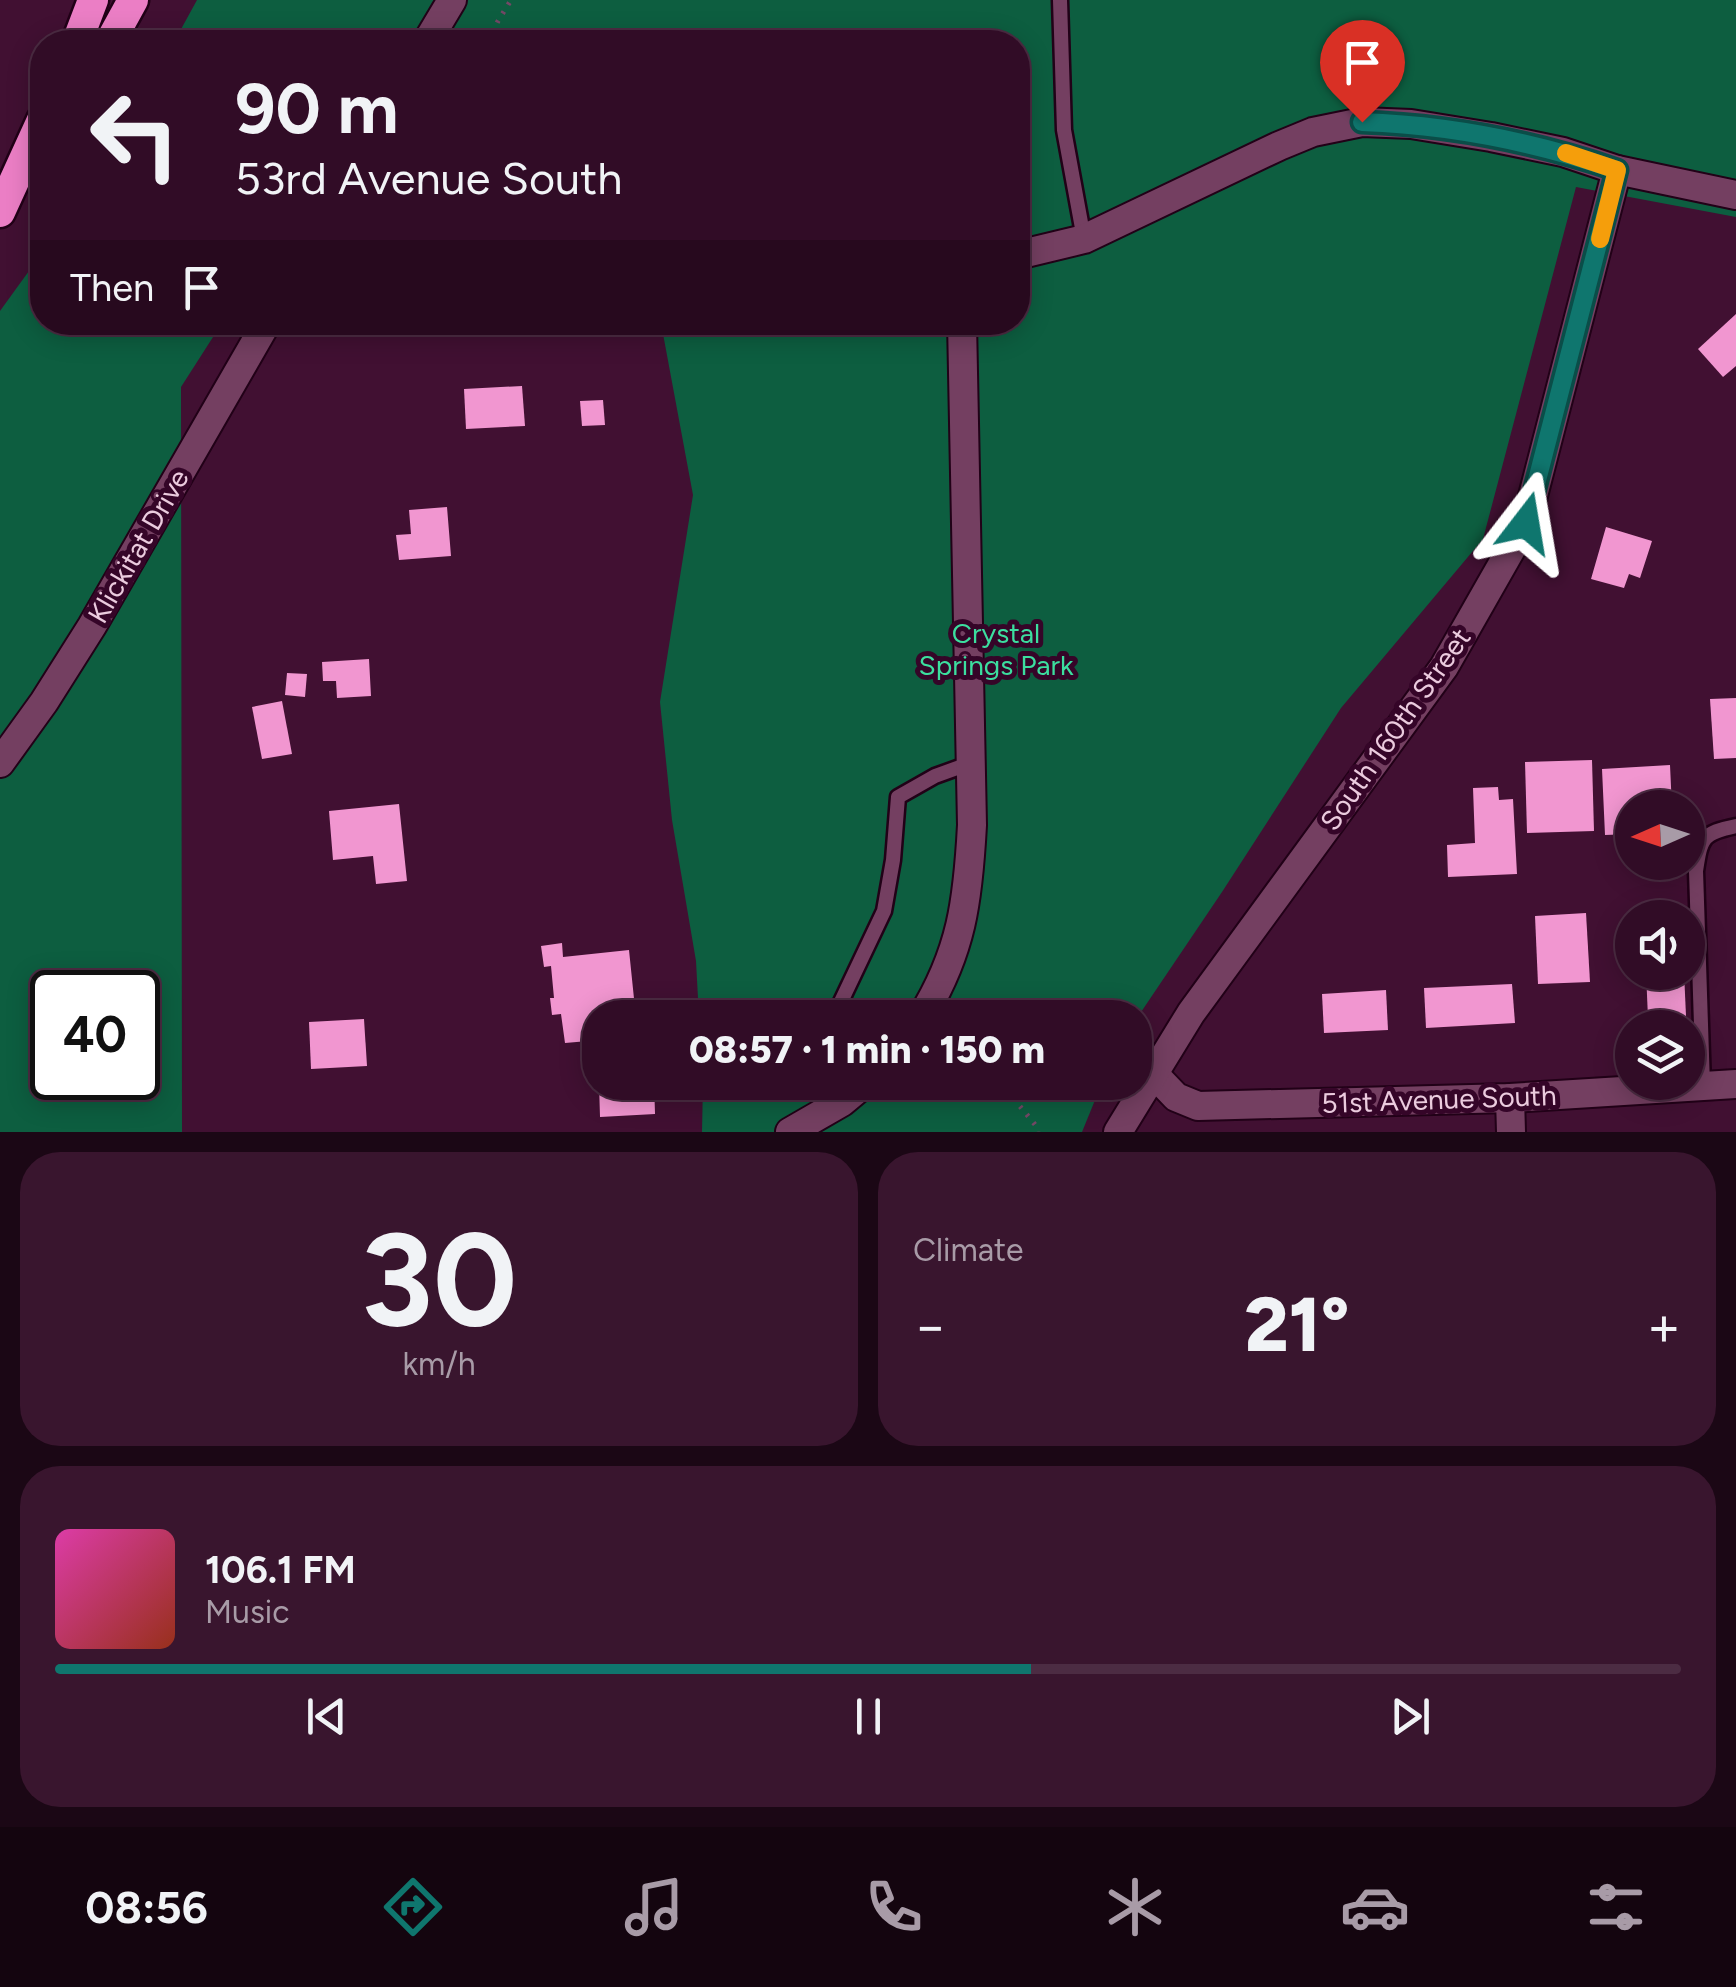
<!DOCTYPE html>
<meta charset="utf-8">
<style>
:root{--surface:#310c26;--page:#39152e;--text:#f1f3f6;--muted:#a89ba7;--line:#4c2c43;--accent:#0f766e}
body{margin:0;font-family:Figtree,sans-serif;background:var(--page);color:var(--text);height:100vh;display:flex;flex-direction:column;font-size:38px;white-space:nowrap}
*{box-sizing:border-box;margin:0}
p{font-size:32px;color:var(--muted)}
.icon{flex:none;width:55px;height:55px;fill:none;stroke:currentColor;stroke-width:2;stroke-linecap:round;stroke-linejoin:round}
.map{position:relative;height:1132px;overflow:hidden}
.sheet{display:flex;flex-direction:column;gap:20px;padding:20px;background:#1b0715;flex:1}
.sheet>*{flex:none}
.banner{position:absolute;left:30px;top:30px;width:1000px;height:305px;border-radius:40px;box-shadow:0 5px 25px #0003,0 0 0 2px var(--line);background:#310c26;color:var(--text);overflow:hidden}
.needle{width:65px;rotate:267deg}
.tools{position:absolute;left:1615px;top:790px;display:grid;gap:20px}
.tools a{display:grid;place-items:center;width:90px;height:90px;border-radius:50%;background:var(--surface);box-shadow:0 5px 25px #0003,0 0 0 2px var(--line);font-size:50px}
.speed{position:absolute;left:30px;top:970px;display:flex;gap:20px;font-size:50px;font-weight:700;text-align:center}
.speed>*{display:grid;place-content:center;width:130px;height:130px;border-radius:50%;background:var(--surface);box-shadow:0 5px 25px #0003,0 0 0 2px var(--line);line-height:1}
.speed .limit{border:5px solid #111;border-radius:15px;background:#fff;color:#111}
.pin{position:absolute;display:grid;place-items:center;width:85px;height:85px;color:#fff;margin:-102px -42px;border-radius:50% 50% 50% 0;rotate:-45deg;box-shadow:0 0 10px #0007}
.pin .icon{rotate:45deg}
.me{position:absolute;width:110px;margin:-55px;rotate:14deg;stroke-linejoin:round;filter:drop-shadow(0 0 8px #0008)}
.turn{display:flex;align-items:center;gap:35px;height:210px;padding:0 40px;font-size:45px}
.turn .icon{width:130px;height:130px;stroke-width:2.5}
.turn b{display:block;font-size:70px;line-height:85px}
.then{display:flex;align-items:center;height:95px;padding:0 40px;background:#0003;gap:20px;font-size:38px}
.big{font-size:75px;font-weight:800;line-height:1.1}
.sheet .widget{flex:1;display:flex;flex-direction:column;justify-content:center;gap:15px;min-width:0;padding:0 35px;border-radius:40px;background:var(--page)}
.sheet .dial{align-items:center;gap:0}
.dial b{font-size:130px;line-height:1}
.song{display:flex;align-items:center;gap:30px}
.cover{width:120px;height:120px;border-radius:15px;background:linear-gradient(135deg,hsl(320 70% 55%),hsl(10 70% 35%))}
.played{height:10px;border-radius:5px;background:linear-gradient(90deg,var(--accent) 60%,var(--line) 60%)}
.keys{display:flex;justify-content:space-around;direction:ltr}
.heat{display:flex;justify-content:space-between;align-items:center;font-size:55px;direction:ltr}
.sheet .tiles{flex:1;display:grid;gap:20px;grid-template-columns:1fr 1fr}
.widget:last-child{grid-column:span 2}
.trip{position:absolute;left:582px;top:1000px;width:570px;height:100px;border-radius:40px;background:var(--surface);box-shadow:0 5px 25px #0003,0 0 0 2px var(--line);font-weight:800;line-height:100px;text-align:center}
.tabs{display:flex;height:160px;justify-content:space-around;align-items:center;background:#14050f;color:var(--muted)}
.tabs .icon{width:70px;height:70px}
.tabs .active{color:var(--accent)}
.tabs b{font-size:45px;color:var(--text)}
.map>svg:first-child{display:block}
.green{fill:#0d5e40;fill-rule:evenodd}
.building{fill:#f196d0}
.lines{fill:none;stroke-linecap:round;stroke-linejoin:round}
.service-casing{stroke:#210117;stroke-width:19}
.minor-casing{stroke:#210117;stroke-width:32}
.tertiary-casing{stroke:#210117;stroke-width:32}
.secondary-casing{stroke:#210117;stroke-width:32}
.motorway-casing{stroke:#210117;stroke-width:35}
.path{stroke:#744866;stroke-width:5;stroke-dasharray:2.5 8;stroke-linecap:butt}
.service{stroke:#743f61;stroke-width:14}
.minor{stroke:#743f61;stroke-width:28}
.tertiary{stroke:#743f61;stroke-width:28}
.secondary{stroke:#743f61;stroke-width:28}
.motorway{stroke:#eb7ec5;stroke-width:30}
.route-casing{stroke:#0a4d48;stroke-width:25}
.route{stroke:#0f766e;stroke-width:18}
.slow{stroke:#f59e0b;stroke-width:18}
.labels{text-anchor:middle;stroke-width:10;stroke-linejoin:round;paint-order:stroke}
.street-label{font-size:28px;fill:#ebcbde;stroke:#350528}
.park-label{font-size:28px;fill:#3cde9f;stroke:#350528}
</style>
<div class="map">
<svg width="1736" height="1132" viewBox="0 0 1736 1132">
<rect width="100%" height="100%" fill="#411032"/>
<g class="green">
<path d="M197 0H1736V217L1576 187 1483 539 1341 708 1222 892 1135 1021V1018L699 1017 696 961 672 820 660 702 693 495 661 323 1018 322V42H174Z"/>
<path d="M42 253V322L222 323 181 387 182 1132H0V311ZM52 992H138V1078H52Z"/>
<path d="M703 1083H1102L1082 1132H702Z"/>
</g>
<g class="building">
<path d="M1736 314V366L1723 377 1698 349Z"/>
<path d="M522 386 525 426 466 429 464 389Z"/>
<path d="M603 400 605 425 582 426 580 401Z"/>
<path d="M447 507 451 556 399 560 396 535 411 534 409 510Z"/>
<path d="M1606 527 1652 541 1640 578 1629 574 1624 588 1591 579Z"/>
<path d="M369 659 371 696 337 698 336 681H323L322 662Z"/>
<path d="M287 673 307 674 305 697 285 695Z"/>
<path d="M1736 698V758L1714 759 1710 699Z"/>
<path d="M282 701 292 754 262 759 252 707Z"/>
<path d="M1592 760 1594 831 1527 833 1525 762Z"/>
<path d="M1670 765 1672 808H1632V834L1605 835 1602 769Z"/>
<path d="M1498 787 1499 800 1513 799 1517 874 1448 877 1447 845 1475 843 1473 788Z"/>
<path d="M399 804 407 881 376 884 373 856 333 860 329 811Z"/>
<path d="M1586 913 1590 982 1538 984 1535 916Z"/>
<path d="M562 943 563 957 629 950 636 1018H600V1040L565 1043 561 1014 552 1015 550 998H554L551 966 544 967 541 946Z"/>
<path d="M1646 972H1684L1686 1016 1648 1018Z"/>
<path d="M1512 984 1515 1023 1426 1028 1424 988Z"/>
<path d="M1386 990 1388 1030 1324 1033 1322 994Z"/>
<path d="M364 1019 367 1066 311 1069 309 1022Z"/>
<path d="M624 1082H654L655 1114 600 1117 599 1084Z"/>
</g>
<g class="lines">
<defs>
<g id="service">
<path d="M1060 0 1064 130 1084 239"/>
<path d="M840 1018 838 1008 884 911 893 860 898 797 935 776 971 763"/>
<path d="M1703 1086 1696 871C1701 838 1702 833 1736 826"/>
</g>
<g id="minor">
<path d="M1617 170 1736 195"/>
<path d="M921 1018C962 952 968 900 972 825L962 322"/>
<path d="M1153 1073 1176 1097 1198 1106 1510 1098 1736 1084"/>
<path d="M1510 1098 1511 1132"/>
<path d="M790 1132 842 1102 866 1082"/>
</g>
<path id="tertiary" d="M1018 255 1084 239 1279 146 1313 132 1362 122 1411 124 1491 137 1563 152 1617 170 1526 523 1444 667 1191 1013 1118 1132"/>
<g id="secondary">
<path d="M427 42 452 0"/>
<path d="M0 763 44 702 92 626 267 322"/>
</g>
<g id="motorway">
<path d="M77 42 93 0"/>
<path d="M110 42 133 0"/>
<path d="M0 212 42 120"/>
</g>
</defs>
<use href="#service" class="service-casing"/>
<use href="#minor" class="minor-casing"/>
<use href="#tertiary" class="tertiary-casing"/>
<use href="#secondary" class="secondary-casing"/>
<use href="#motorway" class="motorway-casing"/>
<g class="path">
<path d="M489 42 498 21 511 0"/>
<path d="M1000 1082 1037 1127 1038 1132"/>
</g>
<use href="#service" class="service"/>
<use href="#minor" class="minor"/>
<use href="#tertiary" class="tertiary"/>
<use href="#secondary" class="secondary"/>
<use href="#motorway" class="motorway"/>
</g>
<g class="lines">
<defs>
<path id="route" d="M1362 122C1449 125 1535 142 1617 170L1526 523"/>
</defs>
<use href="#route" class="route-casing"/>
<use href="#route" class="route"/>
<path class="slow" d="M1566 153 1617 170 1600 239"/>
</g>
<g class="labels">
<g class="street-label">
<text transform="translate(138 546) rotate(-60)" y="10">Klickitat Drive</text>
<text transform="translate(1395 729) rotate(-55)" y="10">South 160th Street</text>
<text transform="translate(1439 1099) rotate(-2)" y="10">51st Avenue South</text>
</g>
<g class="park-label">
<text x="996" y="643">Crystal<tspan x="996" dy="32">Springs Park</tspan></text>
</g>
</g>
</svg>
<div class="tools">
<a><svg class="needle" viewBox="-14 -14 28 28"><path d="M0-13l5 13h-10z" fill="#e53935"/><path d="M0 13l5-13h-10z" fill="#a89ba7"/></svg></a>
<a><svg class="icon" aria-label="sound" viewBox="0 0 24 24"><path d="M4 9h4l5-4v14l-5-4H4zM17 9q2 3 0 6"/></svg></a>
<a><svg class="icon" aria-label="layers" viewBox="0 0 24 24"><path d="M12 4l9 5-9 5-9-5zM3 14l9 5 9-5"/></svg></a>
</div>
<div class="speed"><div class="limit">40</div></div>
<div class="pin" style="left:1362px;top:122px;background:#d93025"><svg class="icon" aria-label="arrive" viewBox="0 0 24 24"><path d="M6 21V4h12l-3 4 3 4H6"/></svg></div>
<svg class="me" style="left:1526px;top:523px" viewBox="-20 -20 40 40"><path d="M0-17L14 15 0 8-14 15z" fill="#0f766e" stroke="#fff" stroke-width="4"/></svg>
<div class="trip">08:57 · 1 min · 150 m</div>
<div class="banner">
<div class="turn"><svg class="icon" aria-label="left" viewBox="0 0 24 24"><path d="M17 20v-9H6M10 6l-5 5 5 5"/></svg><div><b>90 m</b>53rd Avenue South</div></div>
<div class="then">Then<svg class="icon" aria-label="arrive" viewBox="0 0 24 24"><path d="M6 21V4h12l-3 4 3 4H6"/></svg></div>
</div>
</div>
<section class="sheet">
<div class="tiles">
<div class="widget dial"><b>30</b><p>km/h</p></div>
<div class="widget"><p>Climate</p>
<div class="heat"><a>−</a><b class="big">21°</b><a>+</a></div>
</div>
<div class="widget">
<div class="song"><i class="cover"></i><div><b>106.1 FM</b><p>Music</p></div></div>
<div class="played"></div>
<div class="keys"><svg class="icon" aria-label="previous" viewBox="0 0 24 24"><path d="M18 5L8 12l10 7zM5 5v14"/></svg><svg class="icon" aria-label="pause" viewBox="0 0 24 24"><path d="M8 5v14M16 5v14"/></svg><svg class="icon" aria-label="next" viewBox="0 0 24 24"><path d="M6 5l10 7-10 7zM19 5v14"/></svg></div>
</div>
</div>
</section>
<nav class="tabs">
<b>08:56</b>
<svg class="icon active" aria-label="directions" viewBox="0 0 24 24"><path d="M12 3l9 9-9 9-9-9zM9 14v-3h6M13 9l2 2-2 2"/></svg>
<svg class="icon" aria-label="music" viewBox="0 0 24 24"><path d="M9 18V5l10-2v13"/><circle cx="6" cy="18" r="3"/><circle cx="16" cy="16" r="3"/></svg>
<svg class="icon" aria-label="phone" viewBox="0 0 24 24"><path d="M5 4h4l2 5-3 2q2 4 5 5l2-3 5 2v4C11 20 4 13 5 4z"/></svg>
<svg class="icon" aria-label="climate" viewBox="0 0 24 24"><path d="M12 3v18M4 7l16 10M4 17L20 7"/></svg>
<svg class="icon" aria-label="car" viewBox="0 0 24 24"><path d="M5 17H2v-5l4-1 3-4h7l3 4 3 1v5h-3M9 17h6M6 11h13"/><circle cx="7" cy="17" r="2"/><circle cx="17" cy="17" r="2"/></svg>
<svg class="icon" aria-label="filters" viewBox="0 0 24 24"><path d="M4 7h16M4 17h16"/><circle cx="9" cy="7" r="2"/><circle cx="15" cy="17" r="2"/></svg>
</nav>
